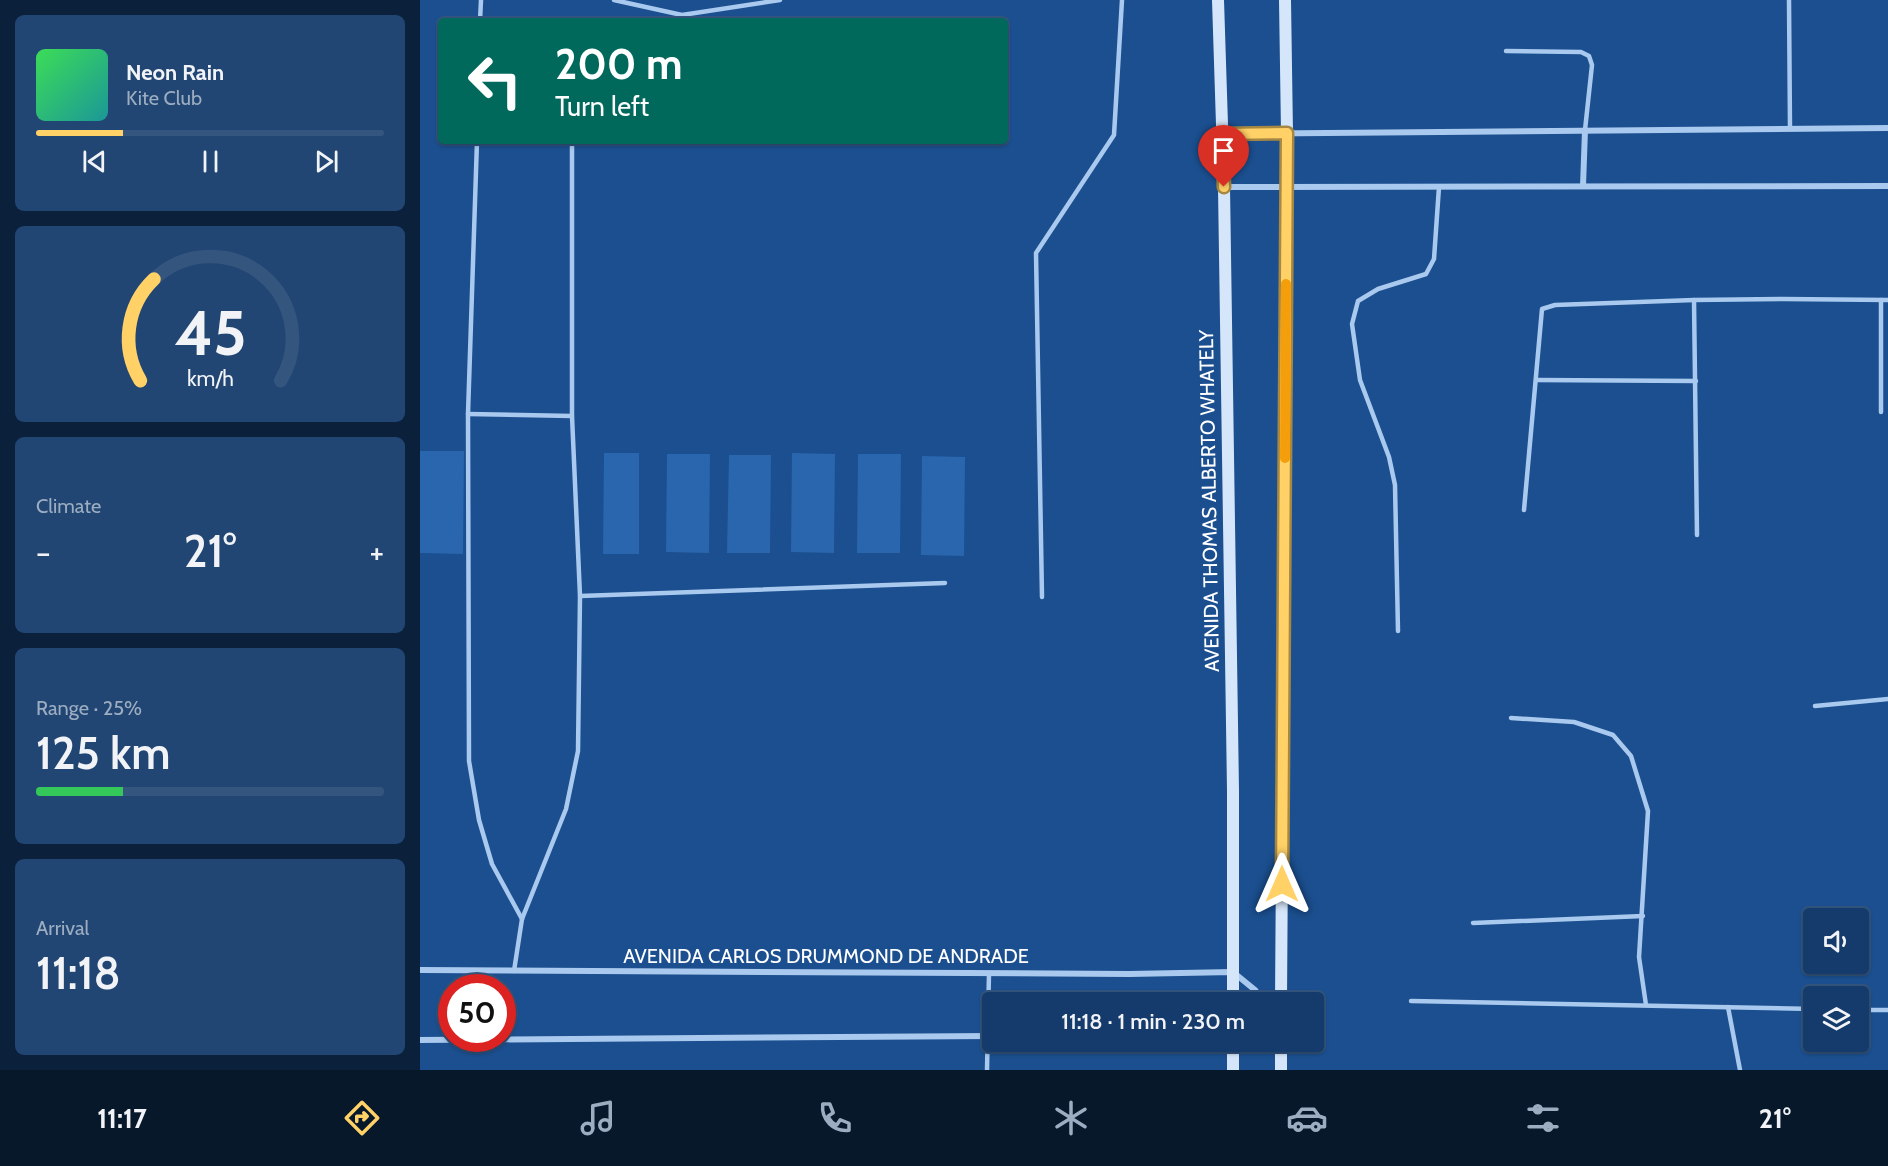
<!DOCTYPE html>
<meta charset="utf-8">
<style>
:root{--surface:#143b6b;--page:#214673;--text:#f1f3f6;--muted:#9dadc1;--line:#33557e;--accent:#ffd166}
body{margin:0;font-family:Cabin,sans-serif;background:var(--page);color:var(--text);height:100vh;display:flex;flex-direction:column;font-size:22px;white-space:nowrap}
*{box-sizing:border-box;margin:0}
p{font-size:20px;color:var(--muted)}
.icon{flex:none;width:33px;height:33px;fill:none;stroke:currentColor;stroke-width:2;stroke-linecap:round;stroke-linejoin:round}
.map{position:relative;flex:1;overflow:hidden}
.side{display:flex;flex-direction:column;gap:15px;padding:15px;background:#0b203b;width:420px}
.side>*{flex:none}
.top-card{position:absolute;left:18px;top:18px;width:570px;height:126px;border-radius:6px;box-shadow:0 2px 4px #0004,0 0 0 2px var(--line);background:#00695c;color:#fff;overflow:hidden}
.tools{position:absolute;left:1383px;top:908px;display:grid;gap:12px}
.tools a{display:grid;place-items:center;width:66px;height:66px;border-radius:6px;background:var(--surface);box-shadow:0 2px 4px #0004,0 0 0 2px var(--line);font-size:30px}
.speed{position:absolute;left:18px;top:974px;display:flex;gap:12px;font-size:30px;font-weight:700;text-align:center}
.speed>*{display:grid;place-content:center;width:78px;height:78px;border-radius:50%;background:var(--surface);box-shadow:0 2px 4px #0004,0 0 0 2px var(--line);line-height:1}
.speed .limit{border:9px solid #d22;background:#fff;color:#111}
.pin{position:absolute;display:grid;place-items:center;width:51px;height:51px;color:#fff;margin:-62px -26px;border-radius:50% 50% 50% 0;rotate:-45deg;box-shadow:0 0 6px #0007}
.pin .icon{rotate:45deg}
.me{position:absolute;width:66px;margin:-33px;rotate:0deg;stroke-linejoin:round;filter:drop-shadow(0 0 4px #0008)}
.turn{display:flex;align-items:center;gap:21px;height:126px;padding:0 18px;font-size:27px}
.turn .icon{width:78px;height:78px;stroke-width:2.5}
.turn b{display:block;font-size:42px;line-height:51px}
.big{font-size:45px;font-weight:600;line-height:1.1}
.side .tile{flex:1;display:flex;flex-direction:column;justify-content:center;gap:9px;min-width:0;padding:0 21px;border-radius:9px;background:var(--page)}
.side .dial{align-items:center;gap:0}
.dial svg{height:156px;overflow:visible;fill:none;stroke:var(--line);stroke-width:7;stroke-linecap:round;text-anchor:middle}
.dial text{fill:var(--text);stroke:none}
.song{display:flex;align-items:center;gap:18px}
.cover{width:72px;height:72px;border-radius:9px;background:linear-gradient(135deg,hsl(130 70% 55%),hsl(180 70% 35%))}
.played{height:6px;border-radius:3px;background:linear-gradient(90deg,var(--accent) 25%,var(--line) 25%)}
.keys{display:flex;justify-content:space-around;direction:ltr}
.heat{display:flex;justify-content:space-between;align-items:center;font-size:33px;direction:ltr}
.charge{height:9px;border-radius:4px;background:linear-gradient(90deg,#34c759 25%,var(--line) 0)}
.trip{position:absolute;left:562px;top:992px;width:342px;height:60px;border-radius:6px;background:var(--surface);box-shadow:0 2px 4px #0004,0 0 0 2px var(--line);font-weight:600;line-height:60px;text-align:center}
.menu{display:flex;height:96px;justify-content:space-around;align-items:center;background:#08182b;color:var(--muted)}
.menu .icon{width:42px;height:42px}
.menu .selected{color:var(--accent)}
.menu b{font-size:27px;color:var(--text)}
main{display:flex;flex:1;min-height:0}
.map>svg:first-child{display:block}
.building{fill:#2a66ad}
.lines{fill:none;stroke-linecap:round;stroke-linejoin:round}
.service{stroke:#a9c9ee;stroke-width:4.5}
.minor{stroke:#a9c9ee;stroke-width:6}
.secondary{stroke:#d6e6fa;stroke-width:12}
.route-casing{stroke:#a68842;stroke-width:15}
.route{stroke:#ffd166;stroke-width:10}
.slow{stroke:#f59e0b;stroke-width:10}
.labels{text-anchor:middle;stroke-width:6;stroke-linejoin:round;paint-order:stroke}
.street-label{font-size:20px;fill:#fff;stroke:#1b4f8f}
</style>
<main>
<section class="side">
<div class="tile">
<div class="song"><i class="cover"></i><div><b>Neon Rain</b><p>Kite Club</p></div></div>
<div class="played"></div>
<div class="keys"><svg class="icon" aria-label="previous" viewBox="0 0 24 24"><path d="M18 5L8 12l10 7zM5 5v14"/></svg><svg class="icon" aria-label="pause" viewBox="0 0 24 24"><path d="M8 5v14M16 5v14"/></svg><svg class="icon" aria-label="next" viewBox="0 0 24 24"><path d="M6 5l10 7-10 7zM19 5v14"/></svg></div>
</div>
<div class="tile dial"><svg viewBox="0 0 100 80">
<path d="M14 69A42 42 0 1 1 86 69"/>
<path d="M14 69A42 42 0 0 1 21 17" stroke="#ffd166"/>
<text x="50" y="56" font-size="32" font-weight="700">45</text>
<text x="50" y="72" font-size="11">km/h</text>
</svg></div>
<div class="tile"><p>Climate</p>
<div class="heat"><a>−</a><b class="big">21°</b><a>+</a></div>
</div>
<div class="tile"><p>Range · 25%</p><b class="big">125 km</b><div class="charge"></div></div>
<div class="tile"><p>Arrival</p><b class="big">11:18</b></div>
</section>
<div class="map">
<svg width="1468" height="1070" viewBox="0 0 1468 1070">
<rect width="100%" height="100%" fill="#1b4f8f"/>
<g class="building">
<path d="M0 451H44L43 554 0 553Z"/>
<path d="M184 453H219V554H183Z"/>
<path d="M372 453 415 454 414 553 371 552Z"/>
<path d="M247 454H290L289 553 246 552Z"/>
<path d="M438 454H481L480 553H437Z"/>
<path d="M309 455H351L350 553H307Z"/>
<path d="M502 456 545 457 544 556 501 555Z"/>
</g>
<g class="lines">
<g class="service">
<path d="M194 0 262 15 360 0"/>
<path d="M1369 0 1370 129"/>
<path d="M60 21 61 0"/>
<path d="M1086 51 1161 52 1169 56 1172 65 1165 130"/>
<path d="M57 141 48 414 49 761 59 820 72 864 102 919"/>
<path d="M1116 380 1276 381"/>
<path d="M1461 412V300"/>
<path d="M48 414 152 416"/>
<path d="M1104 510 1122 309 1135 305 1274 300"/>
<path d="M1277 535 1274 300 1363 299 1468 300"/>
<path d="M160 596 525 583"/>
<path d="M622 597 616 253 694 135 702 0"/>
<path d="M978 631 975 485 969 457 940 380 932 324 938 301 958 289 1006 274 1014 259 1019 187"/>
<path d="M1395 706 1468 699"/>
<path d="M1091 718 1154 722 1193 735 1211 756 1228 811 1219 957 1226 1005"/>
<path d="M1053 923 1223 916"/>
<path d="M94 971 102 919 146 809 158 751 160 596 152 416V141"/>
<path d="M991 1001 1394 1009"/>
<path d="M1308 1007 1320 1070"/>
<path d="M1438 1010H1468"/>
<path d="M567 1070 569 973"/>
</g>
<g class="minor">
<path d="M803 134 1468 128"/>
<path d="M1163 186 1165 130"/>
<path d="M804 187 1468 186"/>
<path d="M0 970 709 974 813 972 835 990 843 1002"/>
<path d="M0 1040 573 1036"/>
</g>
<g class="secondary">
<path d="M798 0 804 187 813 791V1002"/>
<path d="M861 1002 867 133 865 0"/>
<path d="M813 1070V1041"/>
<path d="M861 1070V1041"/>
</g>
</g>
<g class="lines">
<defs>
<path id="route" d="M804 187 802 134 867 133 862 884"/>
</defs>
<use href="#route" class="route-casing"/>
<use href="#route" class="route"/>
<path class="slow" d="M865 458 866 284"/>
</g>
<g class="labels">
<g class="street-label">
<text transform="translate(789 501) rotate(-91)" y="7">AVENIDA THOMAS ALBERTO WHATELY</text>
<text x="406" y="963">AVENIDA CARLOS DRUMMOND DE ANDRADE</text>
</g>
</g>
</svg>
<div class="tools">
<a><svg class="icon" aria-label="sound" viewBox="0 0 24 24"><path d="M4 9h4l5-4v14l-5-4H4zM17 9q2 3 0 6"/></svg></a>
<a><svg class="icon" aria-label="layers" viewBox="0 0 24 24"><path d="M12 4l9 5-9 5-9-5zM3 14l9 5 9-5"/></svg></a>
</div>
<div class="speed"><div class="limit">50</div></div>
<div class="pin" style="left:804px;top:187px;background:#d93025"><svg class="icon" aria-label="arrive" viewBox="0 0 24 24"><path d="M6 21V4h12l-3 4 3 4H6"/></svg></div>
<svg class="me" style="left:862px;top:884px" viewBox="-20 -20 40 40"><path d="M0-17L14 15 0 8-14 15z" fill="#ffd166" stroke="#fff" stroke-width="4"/></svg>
<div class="trip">11:18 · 1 min · 230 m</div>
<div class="top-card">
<div class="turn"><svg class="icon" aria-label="left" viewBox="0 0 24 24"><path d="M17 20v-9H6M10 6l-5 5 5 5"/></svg><div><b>200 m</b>Turn left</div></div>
</div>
</div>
</main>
<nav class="menu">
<b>11:17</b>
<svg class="icon selected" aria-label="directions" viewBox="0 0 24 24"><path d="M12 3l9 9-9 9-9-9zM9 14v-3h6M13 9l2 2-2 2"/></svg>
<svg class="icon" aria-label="music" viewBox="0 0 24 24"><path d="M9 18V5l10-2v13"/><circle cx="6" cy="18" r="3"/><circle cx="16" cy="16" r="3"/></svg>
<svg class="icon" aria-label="phone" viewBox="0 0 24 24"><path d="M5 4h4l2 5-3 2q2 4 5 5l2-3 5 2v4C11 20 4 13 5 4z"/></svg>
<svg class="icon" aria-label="climate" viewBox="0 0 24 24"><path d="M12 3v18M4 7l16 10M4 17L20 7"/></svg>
<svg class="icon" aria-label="car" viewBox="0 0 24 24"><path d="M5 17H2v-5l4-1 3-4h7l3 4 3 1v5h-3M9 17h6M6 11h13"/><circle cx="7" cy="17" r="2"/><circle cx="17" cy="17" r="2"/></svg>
<svg class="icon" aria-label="filters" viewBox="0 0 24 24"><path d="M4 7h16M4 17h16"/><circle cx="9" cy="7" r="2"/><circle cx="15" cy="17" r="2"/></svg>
<b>21°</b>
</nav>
